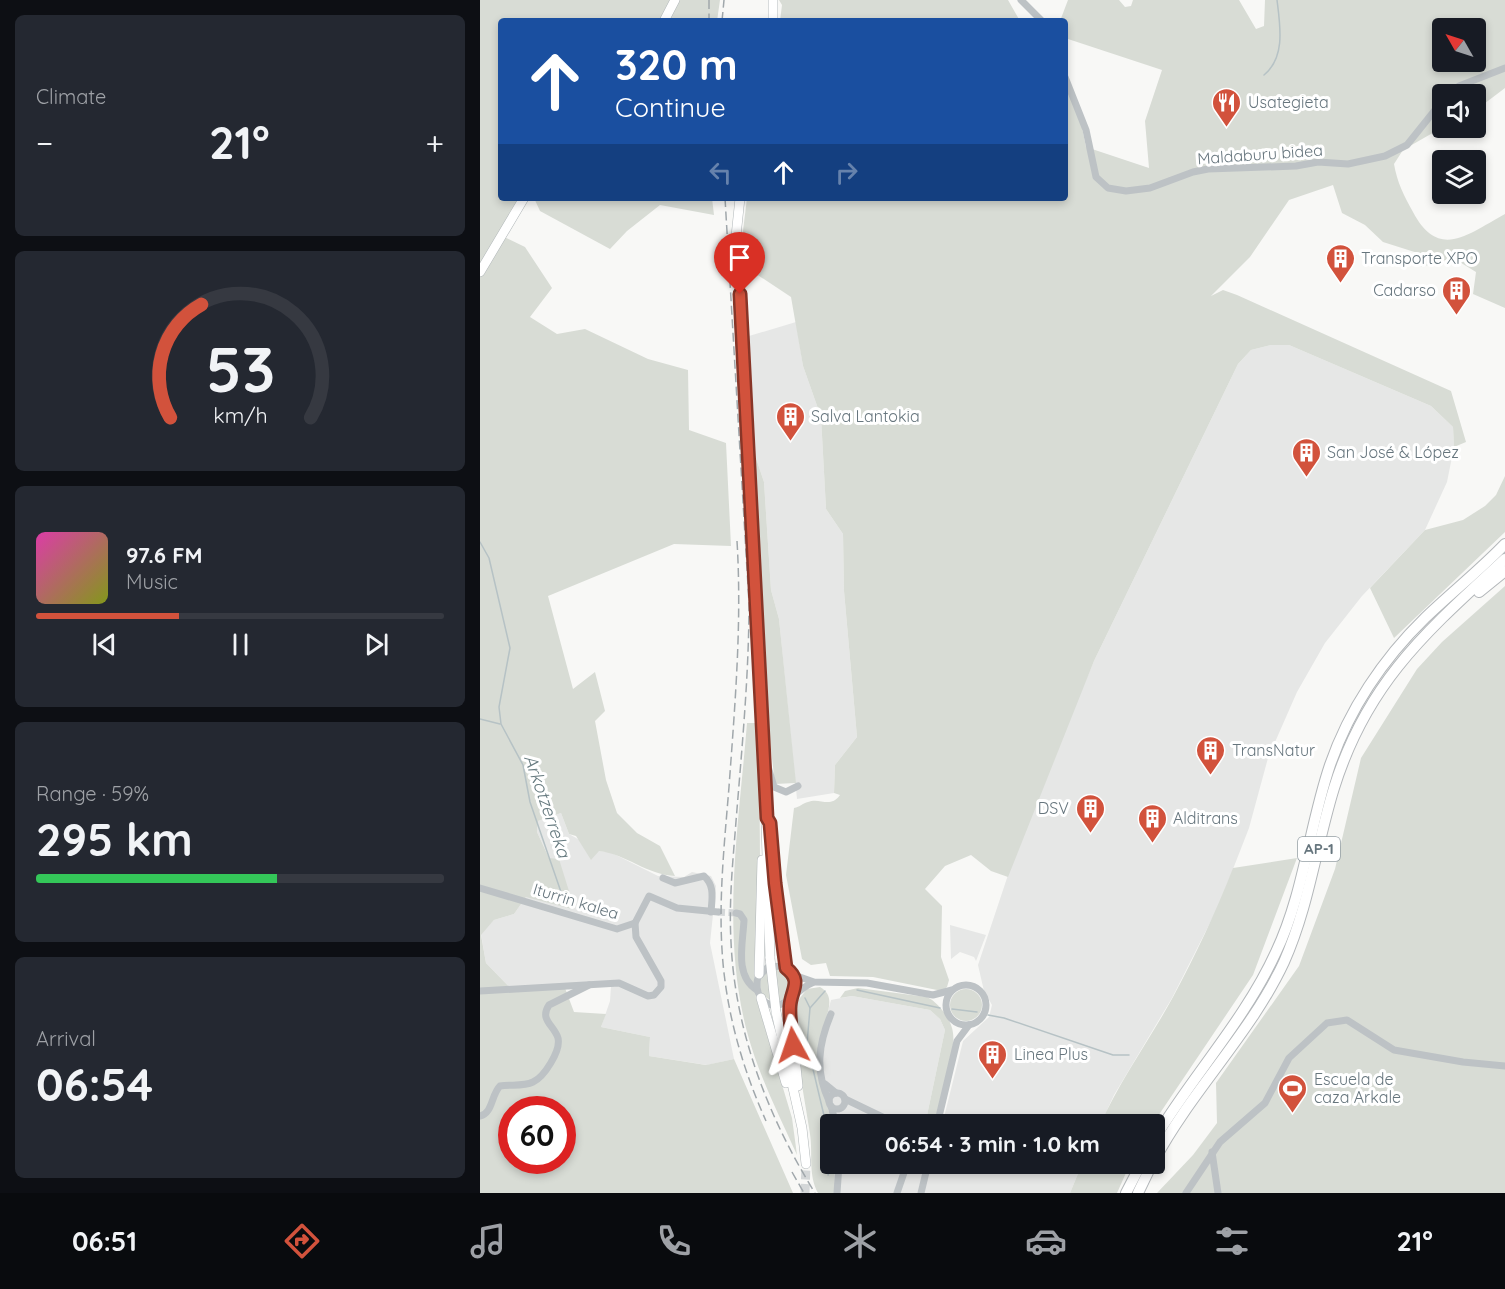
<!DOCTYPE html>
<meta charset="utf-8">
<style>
:root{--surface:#171b24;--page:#242831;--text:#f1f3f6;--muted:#9ea1a6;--line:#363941;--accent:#d2523c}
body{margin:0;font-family:Quicksand,sans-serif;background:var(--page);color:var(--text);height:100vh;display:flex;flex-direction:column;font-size:22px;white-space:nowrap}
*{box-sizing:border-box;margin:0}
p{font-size:20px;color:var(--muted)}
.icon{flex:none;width:33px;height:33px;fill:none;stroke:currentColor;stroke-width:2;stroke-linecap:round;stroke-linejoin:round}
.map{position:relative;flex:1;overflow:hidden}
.details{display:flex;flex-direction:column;gap:15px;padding:15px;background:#0d0f14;width:480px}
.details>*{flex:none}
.banner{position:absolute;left:18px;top:18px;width:570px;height:183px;border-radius:6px;box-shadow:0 3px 9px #0003;background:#1a4fa0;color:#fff;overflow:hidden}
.needle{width:39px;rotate:309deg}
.buttons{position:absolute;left:952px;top:18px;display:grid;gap:12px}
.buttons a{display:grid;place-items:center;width:54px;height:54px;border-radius:6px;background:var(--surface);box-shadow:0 3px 9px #0003;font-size:30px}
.speed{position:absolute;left:18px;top:1096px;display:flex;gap:12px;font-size:30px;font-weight:700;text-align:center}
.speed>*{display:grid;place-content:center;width:78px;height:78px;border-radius:50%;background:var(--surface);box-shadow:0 3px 9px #0003;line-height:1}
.speed .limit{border:9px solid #d22;background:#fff;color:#111}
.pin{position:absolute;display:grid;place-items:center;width:51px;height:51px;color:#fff;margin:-62px -26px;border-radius:50% 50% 50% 0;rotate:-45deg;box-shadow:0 0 6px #0007}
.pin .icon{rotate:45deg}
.me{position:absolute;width:66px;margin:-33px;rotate:355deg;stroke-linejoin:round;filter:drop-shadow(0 0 4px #0008)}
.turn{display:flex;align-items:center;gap:21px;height:126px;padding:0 18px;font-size:27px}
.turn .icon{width:78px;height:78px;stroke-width:2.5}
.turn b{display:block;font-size:42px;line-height:51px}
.lanes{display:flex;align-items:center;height:57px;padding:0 18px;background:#0003;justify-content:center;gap:30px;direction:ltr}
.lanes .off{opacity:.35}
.big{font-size:45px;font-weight:800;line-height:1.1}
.details .widget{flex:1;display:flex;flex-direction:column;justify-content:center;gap:9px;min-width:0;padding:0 21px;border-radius:9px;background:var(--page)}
.details .dial{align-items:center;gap:0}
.dial svg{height:156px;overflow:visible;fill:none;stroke:var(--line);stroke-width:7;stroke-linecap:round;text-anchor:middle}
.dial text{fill:var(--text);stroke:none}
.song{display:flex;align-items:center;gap:18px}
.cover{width:72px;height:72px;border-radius:9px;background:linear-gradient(135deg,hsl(320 70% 55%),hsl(70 70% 35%))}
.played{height:6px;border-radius:3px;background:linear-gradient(90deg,var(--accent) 35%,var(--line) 35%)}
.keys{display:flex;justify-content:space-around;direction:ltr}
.heat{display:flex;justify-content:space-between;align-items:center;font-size:33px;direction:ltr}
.charge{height:9px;border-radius:4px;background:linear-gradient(90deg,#34c759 59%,var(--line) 0)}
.trip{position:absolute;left:340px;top:1114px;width:345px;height:60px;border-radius:6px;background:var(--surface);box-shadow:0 3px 9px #0003;font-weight:800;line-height:60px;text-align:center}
.menu{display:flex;height:96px;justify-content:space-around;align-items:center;background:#090b0e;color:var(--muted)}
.menu .icon{width:42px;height:42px}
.menu .active{color:var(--accent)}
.menu b{font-size:27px;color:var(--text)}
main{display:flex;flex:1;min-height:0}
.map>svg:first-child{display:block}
.built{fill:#e6e7e6}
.green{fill:#d8dcd5;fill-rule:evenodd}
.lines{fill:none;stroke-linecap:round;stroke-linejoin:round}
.stream{stroke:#b6c2c5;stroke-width:1.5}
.minor-tunnel{stroke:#d4d7d8;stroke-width:7;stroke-dasharray:7 3.5;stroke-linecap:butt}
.major-tunnel{stroke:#d4d7d8;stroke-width:9;stroke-dasharray:9 4.5;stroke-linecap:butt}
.major-casing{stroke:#b1b7b9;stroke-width:10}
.highway-casing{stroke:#b3b7ba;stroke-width:12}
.minor{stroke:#bdc2c5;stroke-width:7}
.major{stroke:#fff;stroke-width:9}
.highway{stroke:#fff;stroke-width:10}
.rail{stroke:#a0a7ab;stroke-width:1.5;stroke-dasharray:9 4.5;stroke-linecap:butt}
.major-bridge-casing{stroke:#b1b7b9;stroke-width:10;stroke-linecap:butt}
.major-bridge{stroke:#fff;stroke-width:9}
.route-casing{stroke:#883527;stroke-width:15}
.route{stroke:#d2523c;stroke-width:10}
.labels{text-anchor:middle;stroke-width:6;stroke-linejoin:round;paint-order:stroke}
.shield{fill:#fff;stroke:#949ea4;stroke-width:1.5}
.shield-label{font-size:15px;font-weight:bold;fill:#66757d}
.poi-label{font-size:16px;fill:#66757d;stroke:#fff;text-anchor:start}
.street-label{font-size:16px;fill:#66757d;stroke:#fff}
.water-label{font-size:18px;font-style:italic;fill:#667a7f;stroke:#fff}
</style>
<main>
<section class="details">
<div class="widget"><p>Climate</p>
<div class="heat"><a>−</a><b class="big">21°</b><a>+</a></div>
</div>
<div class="widget dial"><svg viewBox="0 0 100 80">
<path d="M14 69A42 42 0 1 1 86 69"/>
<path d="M14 69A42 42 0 0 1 30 11" stroke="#d2523c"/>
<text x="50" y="56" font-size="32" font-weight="700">53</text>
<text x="50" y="72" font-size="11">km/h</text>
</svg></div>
<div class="widget">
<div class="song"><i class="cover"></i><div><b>97.6 FM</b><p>Music</p></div></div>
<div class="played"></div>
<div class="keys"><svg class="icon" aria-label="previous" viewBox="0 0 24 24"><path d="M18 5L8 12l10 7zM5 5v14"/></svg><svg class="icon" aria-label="pause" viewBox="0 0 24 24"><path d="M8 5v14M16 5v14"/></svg><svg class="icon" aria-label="next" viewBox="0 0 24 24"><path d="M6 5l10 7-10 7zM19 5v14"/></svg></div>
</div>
<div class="widget"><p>Range · 59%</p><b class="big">295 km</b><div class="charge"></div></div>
<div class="widget"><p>Arrival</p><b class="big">06:54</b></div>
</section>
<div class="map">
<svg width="1025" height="1193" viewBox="0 0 1025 1193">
<rect width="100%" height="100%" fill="#f8f8f6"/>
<g class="built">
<path d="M316 322 323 366 341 417 346 509 363 534 364 591 377 737 355 765 354 793 317 799 299 619 291 590 284 482 276 458 269 336Z"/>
<path d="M791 345H809L951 406 973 427 974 447 967 482 945 530 882 596 845 643 817 692 788 758 769 828 739 905 692 998 634 1095 620 1125H462L483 1041 509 1017 512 1005 504 991 498 965 532 863 573 757 614 661 758 364 771 350Z"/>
<path d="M81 813 89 834 119 851 130 852 178 876 204 877 212 872 231 876 236 886 230 943 254 1059 227 1065 169 1056 170 1037 121 1027 130 1001 131 986 34 992 6 963 1 934 14 920 34 914 50 891 78 877 57 832 58 821Z"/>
<path d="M470 925 506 935 496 961 494 957 480 952 471 959Z"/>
<path d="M372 996 450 1010 460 1019 465 1030 445 1125H353L338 1073 342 1034 351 1000Z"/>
<path d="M354 1164H602L590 1193H355Z"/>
</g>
<g class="green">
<path d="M0 0H240L237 21H21V198H44L18 234 45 247 72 288 50 317 77 334 105 329 168 359 208 370 209 430 246 443 251 546 194 544 68 596 93 689 115 672 125 711 115 721 126 780 137 813 157 833 180 846 195 876C167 875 146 854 119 851L111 860 96 836 89 834 81 813 58 821 57 832 69 858 79 859 93 904 92 909 46 897 34 914 14 920 1 935 6 963 34 992 85 988 94 1012 126 1014 121 1027 170 1037 169 1056 226 1065 254 1059 313 1193H0ZM32 1110H82V1161H32Z"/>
<path d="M299 0H528L540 21H300L302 5Z"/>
<path d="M588 0H639L645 7 651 6 653 0H759L776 29 784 26 785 0H1025V88L996 110V94H963V127L923 150 914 164C917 182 924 196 933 212 959 261 988 234 1025 214V308L993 294 996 272 973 258 941 267 944 255 903 242 885 225 862 213 853 185 809 200 770 257 731 296 743 290 757 295 971 391 986 442 974 447 973 427 951 406 809 345H791L771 350 758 364 614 661 528 877 511 871 491 855 465 866 445 889 462 906 461 957 469 980 467 987 462 991 393 977 350 976 346 963 331 965 322 959 306 875 314 808C320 807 323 803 328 802 340 797 350 809 360 795L354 793 355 765 377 737 364 591 363 534 346 509 341 417 323 366 311 297 264 266 263 231 267 198H585V80L598 108 606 147 669 168 665 121 682 70 585 38V21H580ZM963 28H996V62H963Z"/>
<path d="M54 198H232L234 215 180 205 147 231 130 249 60 211Z"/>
<path d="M273 458H276L284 482 291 590 299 619 316 783 295 784 283 680Z"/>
<path d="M1025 476V532L914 638 890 588 945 530 983 520 1005 506 1016 495Z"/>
<path d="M1025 586V1193H677L713 1155 737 1123 736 1083 819 966 855 869 881 758 937 669 962 642Z"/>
<path d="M267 723H279L280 858 274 969 276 998 312 1118 317 1155C298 1113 277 1072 266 1028 241 928 259 824 267 723Z"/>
<path d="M817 858 773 975 672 1125H620C640 1080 669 1041 693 997 715 956 736 912 753 868Z"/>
<circle cx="296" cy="985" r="16"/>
<path d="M340 987C358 997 345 1016 342 1033 335 1068 343 1092 353 1125H351V1164H354L355 1193H338C328 1175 333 1154 330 1134 325 1102 319 1070 315 1037H318L316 1003 327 989Z"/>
<path d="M378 988 447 997C458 1002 472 1020 473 1033 476 1053 459 1103 454 1125H445L465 1030 460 1019 450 1010 372 996 360 998 365 991Z"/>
<circle cx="486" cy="1005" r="16"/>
<path d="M602 1164H650L637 1193H590Z"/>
</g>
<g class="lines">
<g class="stream">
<path d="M784 75C806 57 800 25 797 0"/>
<path d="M0 542 9 558 30 648 19 707 21 724 43 765 50 802 81 892 89 905"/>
<path d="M0 719 20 724"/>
<path d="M377 990 460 1008"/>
<path d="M325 998 330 1008 327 1044 351 1145"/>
<path d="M330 1008 345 991"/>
<path d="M472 1009 497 1012"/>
<path d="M508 1015 524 1018 633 1055H649"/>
<path d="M348 1175 351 1163"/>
</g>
<path class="minor-tunnel" d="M238 912 256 913"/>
<path class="major-tunnel" d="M325 1193 326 1164"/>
<defs>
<g id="major">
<path d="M184 21 195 0"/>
<path d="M293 21V0"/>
<path d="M260 198 256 236 283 721 290 958"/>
<path d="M0 272 44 198"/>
<path d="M294 872 306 967"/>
<path d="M279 974 282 860"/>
<path d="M312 997 310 1009 318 1086"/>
<path d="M281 998 306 1083"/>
<path d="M296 1012 322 1128 326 1164"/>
</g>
<g id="highway">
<path d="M999 592 1025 571"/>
<path d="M675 1138C713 1075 765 1020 796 952 824 893 829 827 850 765 869 710 903 659 945 618 971 593 1000 570 1025 544"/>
<path d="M675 1159C712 1090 771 1033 804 962 829 906 836 846 854 788 887 682 947 631 1025 559"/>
<path d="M646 1193 661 1164"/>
<path d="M658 1193 672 1164"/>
</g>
</defs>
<use href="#major" class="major-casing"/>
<use href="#highway" class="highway-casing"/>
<g class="minor">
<path d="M541 0 562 21"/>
<path d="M585 77 606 130 616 177 628 188 646 191 670 188 713 172 728 169 816 166 838 162 868 164 905 156 927 145 963 100"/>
<path d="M968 94 979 86 1025 68"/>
<path d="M287 763 294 787 306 792 318 786"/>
<path d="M183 878 195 883 224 876C235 886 232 898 231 912"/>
<path d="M0 888 137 929 155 923 169 896 197 908 238 912"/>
<path d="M256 913 260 914 264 920C263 943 254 976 277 990"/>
<path d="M314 975 334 982 387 983 453 995 472 990"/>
<circle cx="486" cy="1005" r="20"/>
<path d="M0 991 139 983 168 996 174 995 181 987V981L156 937 155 923"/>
<path d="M315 992 314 975 303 966 288 967 278 977C276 985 276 993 283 1000 301 1017 316 989 332 983"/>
<path d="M345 1084 356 1093"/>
<circle cx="357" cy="1101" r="8"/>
<path d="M365 1099 419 1125"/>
<path d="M349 1101C335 1071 338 1045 351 1014"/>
<path d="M351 1106 356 1125"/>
<path d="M0 1116C13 1113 11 1095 20 1086 31 1084 43 1087 53 1082 64 1077 81 1051 78 1038 74 1025 59 1020 69 1005L109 985"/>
<path d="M457 1125 477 1041 489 1025"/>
<path d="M732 1152 738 1193"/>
<path d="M357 1193 359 1164"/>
<path d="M417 1193 427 1164"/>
<path d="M441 1193 448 1164"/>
<path d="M706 1193 740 1142 785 1103 809 1058 847 1023 867 1020 914 1050 983 1062 1025 1066"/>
</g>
<use href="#major" class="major"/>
<use href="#highway" class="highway"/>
<g class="rail">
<path d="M229 0V21"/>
<path d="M242 21 244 0"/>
<path d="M245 198 269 603C269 679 261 757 255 834 252 870 249 906 251 942 255 1032 288 1117 335 1193"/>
<path d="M257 541C262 623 255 704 249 787 244 849 237 911 244 973 250 1025 265 1074 286 1121"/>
<path d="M312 1172 324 1193"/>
</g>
<defs>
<path id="major-bridge" d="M290 958 296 1012"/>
</defs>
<use href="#major-bridge" class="major-bridge-casing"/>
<use href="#major-bridge" class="major-bridge"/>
</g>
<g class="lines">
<defs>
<path id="route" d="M260 294 287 818 290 823 295 883 306 968C323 981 311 990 310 1006 309 1019 312 1032 313 1045"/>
</defs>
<use href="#route" class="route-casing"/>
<use href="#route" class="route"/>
</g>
<defs>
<symbol id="restaurant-pin" viewBox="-11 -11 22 30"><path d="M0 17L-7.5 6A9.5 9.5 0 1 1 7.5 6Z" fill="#d2523c" stroke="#fff"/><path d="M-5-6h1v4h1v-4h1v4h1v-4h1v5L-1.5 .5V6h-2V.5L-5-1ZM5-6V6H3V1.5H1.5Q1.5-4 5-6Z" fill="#fff"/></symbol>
<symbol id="building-pin" viewBox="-11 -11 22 30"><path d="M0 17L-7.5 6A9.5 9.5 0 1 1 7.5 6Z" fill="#d2523c" stroke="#fff"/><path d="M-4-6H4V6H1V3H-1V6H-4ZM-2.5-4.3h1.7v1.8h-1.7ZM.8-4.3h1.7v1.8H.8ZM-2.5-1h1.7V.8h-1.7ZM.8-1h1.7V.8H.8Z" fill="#fff"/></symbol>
<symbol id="stadium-pin" viewBox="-11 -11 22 30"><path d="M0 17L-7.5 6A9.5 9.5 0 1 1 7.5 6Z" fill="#d2523c" stroke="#fff"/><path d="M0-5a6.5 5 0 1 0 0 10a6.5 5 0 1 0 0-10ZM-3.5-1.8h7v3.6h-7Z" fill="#fff"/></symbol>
</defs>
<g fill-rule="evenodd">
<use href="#restaurant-pin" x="730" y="86" width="33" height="45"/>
<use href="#building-pin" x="844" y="242" width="33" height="45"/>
<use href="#building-pin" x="960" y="274" width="33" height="45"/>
<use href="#building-pin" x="294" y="400" width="33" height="45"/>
<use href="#building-pin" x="810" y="436" width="33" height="45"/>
<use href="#building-pin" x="714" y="734" width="33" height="45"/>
<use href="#building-pin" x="594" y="792" width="33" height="45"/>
<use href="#building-pin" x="656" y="802" width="33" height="45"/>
<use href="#building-pin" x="496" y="1038" width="33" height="45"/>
<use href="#stadium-pin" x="796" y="1072" width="33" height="45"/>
</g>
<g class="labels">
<rect class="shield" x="818" y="837" width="42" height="24" rx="4.5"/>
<g class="shield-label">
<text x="839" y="854">AP-1</text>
</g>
<g class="poi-label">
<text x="768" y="108">Usategieta</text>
<text x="881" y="264">Transporte XPO</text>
<text x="956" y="296" text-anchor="end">Cadarso</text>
<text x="331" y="422">Salva Lantokia</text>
<text x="847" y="458">San José &amp; López</text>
<text x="752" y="756">TransNatur</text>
<text x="589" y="814" text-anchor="end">DSV</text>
<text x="693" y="824">Alditrans</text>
<text x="534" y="1060">Linea Plus</text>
<text x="834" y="1085">Escuela de<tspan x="834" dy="18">caza Arkale</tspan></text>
</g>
<g class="street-label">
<text transform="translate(780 154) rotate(-4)" y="6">Maldaburu bidea</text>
<text transform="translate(96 901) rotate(17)" y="6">Iturrin kalea</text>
</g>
<g class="water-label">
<text transform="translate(67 806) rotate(71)" y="6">Arkotzerreka</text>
</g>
</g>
</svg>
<div class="buttons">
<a><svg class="needle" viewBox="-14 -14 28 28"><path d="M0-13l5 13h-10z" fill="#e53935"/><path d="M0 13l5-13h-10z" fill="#9ea1a6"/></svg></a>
<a><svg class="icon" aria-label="sound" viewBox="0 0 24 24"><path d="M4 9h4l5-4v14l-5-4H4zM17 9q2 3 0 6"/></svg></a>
<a><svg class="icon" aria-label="layers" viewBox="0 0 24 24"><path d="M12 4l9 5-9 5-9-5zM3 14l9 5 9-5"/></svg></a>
</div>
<div class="speed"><div class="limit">60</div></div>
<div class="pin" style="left:260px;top:294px;background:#d93025"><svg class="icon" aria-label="arrive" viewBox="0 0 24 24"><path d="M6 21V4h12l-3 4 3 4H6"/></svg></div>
<svg class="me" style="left:313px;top:1045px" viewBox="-20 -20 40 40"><path d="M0-17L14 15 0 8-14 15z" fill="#d2523c" stroke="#fff" stroke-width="4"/></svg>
<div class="trip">06:54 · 3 min · 1.0 km</div>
<div class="banner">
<div class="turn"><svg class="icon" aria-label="ahead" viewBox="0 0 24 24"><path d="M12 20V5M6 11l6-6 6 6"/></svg><div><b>320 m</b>Continue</div></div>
<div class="lanes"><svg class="icon off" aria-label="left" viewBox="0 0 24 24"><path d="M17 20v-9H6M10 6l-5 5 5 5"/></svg><svg class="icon" aria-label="ahead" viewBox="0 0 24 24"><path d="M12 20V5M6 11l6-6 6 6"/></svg><svg class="icon off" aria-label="right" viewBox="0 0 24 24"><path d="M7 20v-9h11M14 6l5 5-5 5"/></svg></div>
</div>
</div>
</main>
<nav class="menu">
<b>06:51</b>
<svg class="icon active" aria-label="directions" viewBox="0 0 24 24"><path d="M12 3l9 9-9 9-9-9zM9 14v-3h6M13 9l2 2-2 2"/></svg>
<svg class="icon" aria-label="music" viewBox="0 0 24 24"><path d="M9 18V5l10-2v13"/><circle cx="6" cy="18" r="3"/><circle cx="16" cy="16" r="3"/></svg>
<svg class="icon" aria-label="phone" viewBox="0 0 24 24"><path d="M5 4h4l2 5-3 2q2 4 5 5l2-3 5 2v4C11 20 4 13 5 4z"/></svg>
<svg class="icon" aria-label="climate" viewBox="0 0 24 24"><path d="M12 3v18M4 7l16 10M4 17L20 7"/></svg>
<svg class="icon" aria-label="car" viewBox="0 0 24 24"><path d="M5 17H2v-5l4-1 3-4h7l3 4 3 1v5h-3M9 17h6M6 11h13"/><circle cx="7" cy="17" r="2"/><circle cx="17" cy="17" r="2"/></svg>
<svg class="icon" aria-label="filters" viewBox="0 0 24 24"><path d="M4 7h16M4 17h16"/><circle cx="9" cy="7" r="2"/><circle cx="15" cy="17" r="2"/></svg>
<b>21°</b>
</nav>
